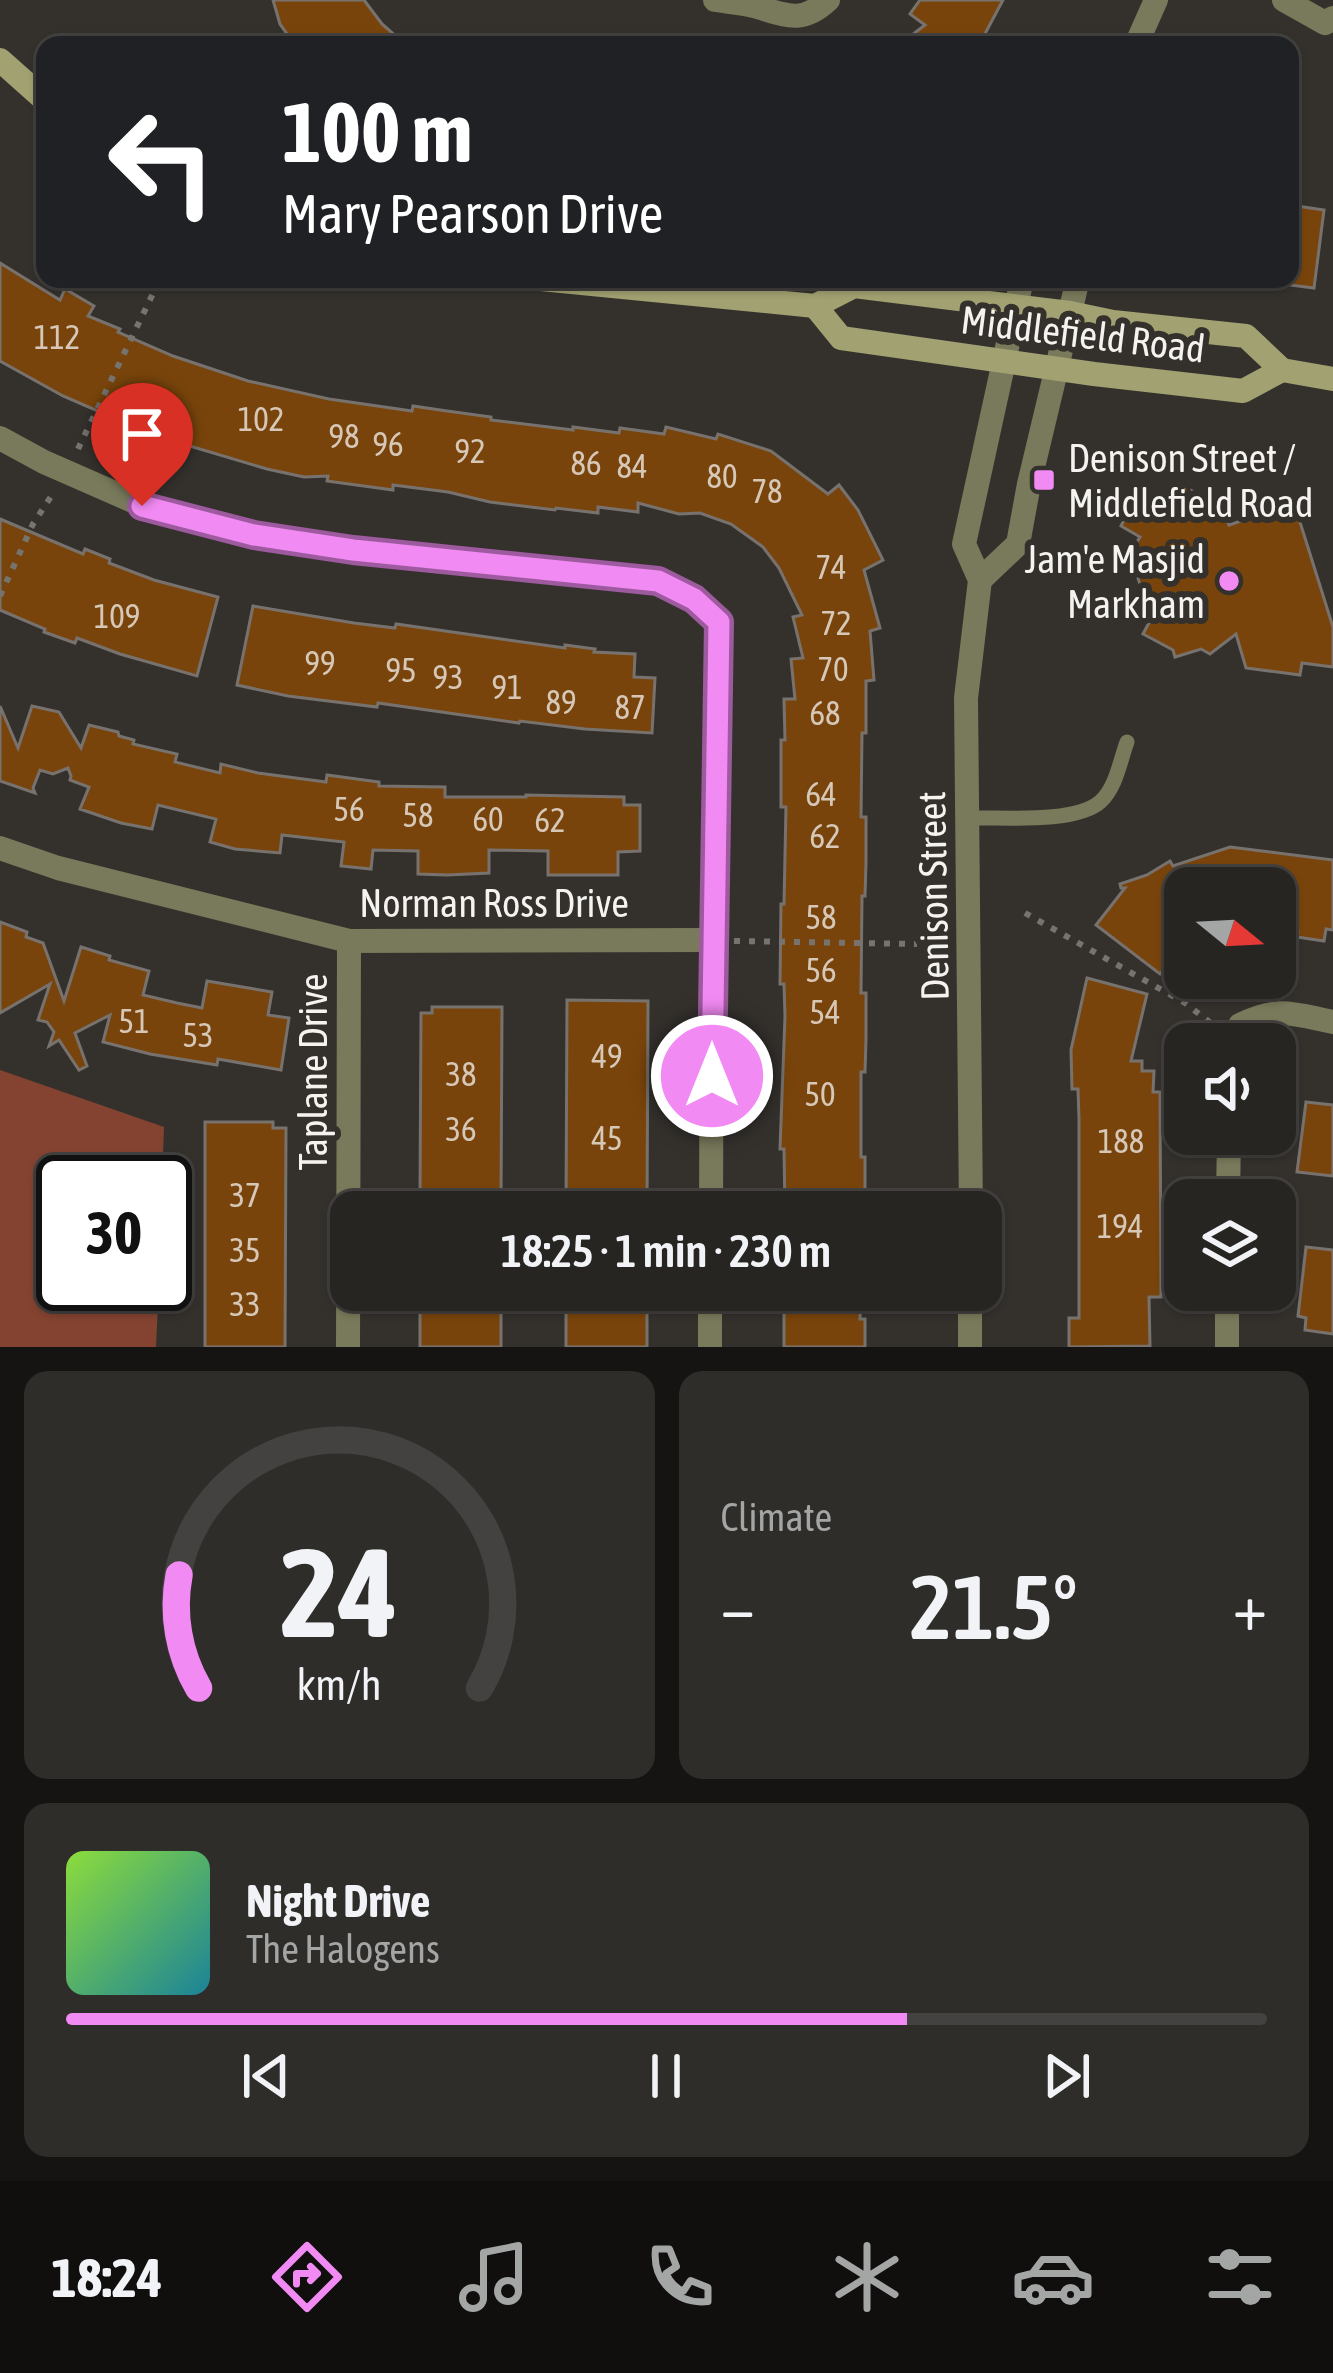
<!DOCTYPE html>
<meta charset="utf-8">
<style>
:root{--surface:#272522;--page:#2f2d2a;--text:#f1f3f6;--muted:#a4a5a5;--line:#434240;--accent:#f28af3}
body{margin:0;font-family:"Asap Condensed",sans-serif;background:var(--page);color:var(--text);height:100vh;display:flex;flex-direction:column;font-size:45px;white-space:nowrap}
*{box-sizing:border-box;margin:0}
p{font-size:39px;color:var(--muted)}
.icon{flex:none;width:66px;height:66px;fill:none;stroke:currentColor;stroke-width:2;stroke-linecap:round;stroke-linejoin:round}
.map{position:relative;height:1347px;overflow:hidden}
.drawer{display:flex;flex-direction:column;gap:24px;padding:24px;background:#151413;flex:1}
.drawer>*{flex:none}
.top-card{position:absolute;left:36px;top:36px;width:1263px;height:252px;border-radius:24px;box-shadow:0 3px 9px #0004,0 0 0 3px var(--line);background:#202124;color:#fff;overflow:hidden}
.needle{width:78px;rotate:108deg}
.fabs{position:absolute;left:1164px;top:867px;display:grid;gap:24px}
.fabs a{display:grid;place-items:center;width:132px;height:132px;border-radius:24px;background:var(--surface);box-shadow:0 3px 9px #0004,0 0 0 3px var(--line);font-size:60px}
.speed{position:absolute;left:36px;top:1155px;display:flex;gap:24px;font-size:60px;font-weight:700;text-align:center}
.speed>*{display:grid;place-content:center;width:156px;height:156px;border-radius:50%;background:var(--surface);box-shadow:0 3px 9px #0004,0 0 0 3px var(--line);line-height:1}
.speed .limit{border:6px solid #111;border-radius:18px;background:#fff;color:#111}
.pin{position:absolute;display:grid;place-items:center;width:102px;height:102px;color:#fff;margin:-123px -51px;border-radius:50% 50% 50% 0;rotate:-45deg;box-shadow:0 0 12px #0007}
.pin .icon{rotate:45deg}
.me{position:absolute;width:132px;margin:-66px;rotate:0deg;stroke-linejoin:round;filter:drop-shadow(0 0 9px #0008)}
.turn{display:flex;align-items:center;gap:42px;height:252px;padding:0 48px;font-size:54px}
.turn .icon{width:156px;height:156px;stroke-width:2.5}
.turn b{display:block;font-size:84px;line-height:102px}
.big{font-size:90px;font-weight:600;line-height:1.1}
.drawer .tile{flex:1;display:flex;flex-direction:column;justify-content:center;gap:18px;min-width:0;padding:0 42px;border-radius:24px;background:var(--page)}
.drawer .dial{align-items:center;gap:0}
.dial svg{height:312px;overflow:visible;fill:none;stroke:var(--line);stroke-width:7;stroke-linecap:round;text-anchor:middle}
.dial text{fill:var(--text);stroke:none}
.song{display:flex;align-items:center;gap:36px}
.cover{width:144px;height:144px;border-radius:18px;background:linear-gradient(135deg,hsl(90 70% 55%),hsl(190 70% 35%))}
.played{height:12px;border-radius:6px;background:linear-gradient(90deg,var(--accent) 70%,var(--line) 70%)}
.keys{display:flex;justify-content:space-around;direction:ltr}
.heat{display:flex;justify-content:space-between;align-items:center;font-size:66px;direction:ltr}
.drawer .tiles{flex:1;display:grid;gap:24px;grid-template-columns:1fr 1fr}
.tile:last-child{grid-column:span 2}
.trip{position:absolute;left:330px;top:1191px;width:672px;height:120px;border-radius:24px;background:var(--surface);box-shadow:0 3px 9px #0004,0 0 0 3px var(--line);font-weight:600;line-height:120px;text-align:center}
.dock{display:flex;height:192px;justify-content:space-around;align-items:center;background:#100f0e;color:var(--muted)}
.dock .icon{width:84px;height:84px}
.dock .on{color:var(--accent)}
.dock b{font-size:54px;color:var(--text)}
.map>svg:first-child{display:block}
.green{fill:#844330}
.building{fill:#78440b;stroke:#78726e;stroke-width:3}
.lines{fill:none;stroke-linecap:round;stroke-linejoin:round}
.path{stroke:#777470;stroke-width:6;stroke-dasharray:6 9;stroke-linecap:butt}
.service{stroke:#79795b;stroke-width:15}
.minor{stroke:#79795b;stroke-width:24}
.tertiary{stroke:#79795b;stroke-width:24}
.secondary{stroke:#a1a171;stroke-width:24}
.route-casing{stroke:#9d5a9e;stroke-width:30}
.route{stroke:#f28af3;stroke-width:21}
.poi-dot{fill:#f28af3;stroke:#34312d;stroke-width:4.5}
.labels{text-anchor:middle;stroke-width:12;stroke-linejoin:round;paint-order:stroke}
.number-label{font-size:33px;fill:#d6c7b7}
.street-label{font-size:39px;fill:#f5f3f0;stroke:#34312d}
.poi-label{font-size:39px;fill:#f5f3f0;stroke:#34312d;text-anchor:start}
</style>
<div class="map">
<svg width="1333" height="1347" viewBox="0 0 1333 1347">
<rect width="100%" height="100%" fill="#34312d"/>
<path class="green" d="M0 1070 164 1127 162 1182H63V1284H159L156 1347H0Z"/>
<g class="building">
<path d="M273 0H364L382 24 406 45H295L280 24Z"/>
<path d="M920 0H1003L979 45H899L925 25 910 14Z"/>
<path d="M1290 205 1324 210 1314 288 1290 285Z"/>
<path d="M0 263 60 300 65 289 94 306 88 316 120 329 118 332 173 356 248 381 329 399 412 411 413 406 447 411 491 417V420L573 430V427L619 433 620 428 664 434 666 427 716 439 718 434 771 451 828 494 839 485 858 510 883 560 864 570 880 628 870 631 874 680 866 681V733H862L861 817H866V862L865 896H862L861 993H866V1039L865 1072H861V1157H865V1212H785L784 1149H780L785 1016 784 984H780L781 904H784L786 807H781V740H785L784 699H795L791 659 803 658 793 617 802 615 779 568 763 547 731 524 700 513 679 514 638 503V512L598 507V513L556 508 555 510 490 502 448 492 393 485V490L327 481 328 476 304 477 267 469 153 435 63 396 0 361Z"/>
<path d="M1185 487 1205 498 1210 510 1222 506 1229 525 1294 503 1333 627V667L1302 663 1300 675 1246 668 1236 634 1210 654 1201 649 1175 657 1173 650 1143 634 1151 619 1130 553 1140 537 1121 526 1133 502 1153 513 1161 495Z"/>
<path d="M0 519 83 554 85 549 110 559 109 563 154 580 218 597 197 676 120 654 77 638 75 643 44 632 45 629 0 610Z"/>
<path d="M253 606 354 623 395 628 396 624 565 648V645L595 649 594 652 635 654 634 677 655 678 652 733 585 729 520 721 519 723 378 703 377 707 288 696 237 685Z"/>
<path d="M0 706 18 748 32 706 59 712 81 748 89 725 118 732 119 736 134 740 133 744 177 754 175 762 220 773 221 764 258 773 326 782 327 775 379 782V786L445 787V797H526V795L624 797V805H640V851L618 852V875H548V851L489 850V873L447 875 418 874V851L373 850 371 869 341 866 344 842 282 835 280 853 235 849 210 842 216 819 158 805 152 829 121 823 80 809 89 787 70 780 71 776 68 768 53 774 40 770 33 788 35 793 0 781Z"/>
<path d="M1230 847 1333 860V930L1326 929 1324 941 1297 937 1298 932 1275 929V888H1185V943L1160 974 1096 925 1125 888H1121L1120 884 1147 875 1170 861 1173 866Z"/>
<path d="M0 922 27 932 26 937 43 943 64 1001 81 947 110 956 109 960 149 971 143 995 177 1003 202 1008 207 981 272 992 268 1015 289 1018 281 1070 218 1059 217 1065 150 1054 103 1042 110 1015 75 1033 87 1066 79 1070 59 1040 49 1046 54 1032 47 1022 38 1020 50 984 0 1013Z"/>
<path d="M1087 978 1147 994 1131 1061H1142V1071H1154L1153 1092H1160L1161 1297H1149L1150 1346 1069 1347V1318H1079V1119L1078 1089H1072L1071 1050Z"/>
<path d="M567 1000 648 1001 647 1212H566Z"/>
<path d="M432 1007H502L501 1203H432V1197H420L421 1013H432Z"/>
<path d="M1306 1102 1333 1105V1176L1297 1172Z"/>
<path d="M205 1122H273V1128H286L285 1347H205Z"/>
<path d="M1306 1247 1333 1250V1334L1305 1330 1306 1318 1298 1316Z"/>
<rect x="420" y="1290" width="81" height="57"/>
<rect x="566" y="1290" width="81" height="57"/>
<path d="M784 1290H861L860 1319H865V1347H784Z"/>
</g>
<g class="lines">
<g class="path">
<path d="M78 449 160 279"/>
<path d="M0 596 33 524 54 492"/>
<path d="M1025 913 1185 1003 1212 1024"/>
<path d="M734 941 917 944"/>
</g>
<path class="service" d="M969 818C1002 817 1074 824 1100 802 1116 788 1120 761 1127 742"/>
<g class="minor">
<path d="M715 0C728 2 742 3 754 6 786 15 801 25 828 0"/>
<path d="M1284 0 1325 23 1333 18"/>
<path d="M0 438 44 462 142 505 254 535 353 550 658 582 695 599 719 622 712 940 711 1212"/>
<path d="M0 848 58 868 349 941 712 940"/>
<path d="M1233 1044 1240 1025C1278 1006 1293 1014 1333 1022"/>
<path d="M1228 1200 1229 1134"/>
<path d="M348 1347 349 941"/>
<path d="M710 1347V1290"/>
<path d="M1227 1347V1290"/>
</g>
<g class="tertiary">
<path d="M1136 45 1156 0"/>
<path d="M980 580 1018 544 1029 484 1078 279"/>
<path d="M971 1212 966 698 980 580 964 544 1022 279"/>
<path d="M970 1347V1290"/>
</g>
<g class="secondary">
<path d="M0 60 45 100"/>
<path d="M541 279 815 306 854 286 1070 313 1113 322 1246 336 1282 370 1333 379"/>
<path d="M815 306 841 338 1094 374 1243 391 1282 370"/>
</g>
</g>
<g class="lines">
<defs>
<path id="route" d="M142 506 254 535 353 550 658 581 694 599 719 622 712 1076"/>
</defs>
<use href="#route" class="route-casing"/>
<use href="#route" class="route"/>
</g>
<g class="poi-dot">
<rect x="1032" y="468" width="24" height="24" rx="6"/>
<circle cx="1229" cy="581" r="12"/>
</g>
<g class="labels">
<g class="number-label">
<text x="57" y="349">112</text>
<text x="261" y="431">102</text>
<text x="344" y="448">98</text>
<text x="388" y="456">96</text>
<text x="470" y="463">92</text>
<text x="586" y="475">86</text>
<text x="632" y="478">84</text>
<text x="722" y="488">80</text>
<text x="767" y="503">78</text>
<text x="831" y="579">74</text>
<text x="117" y="628">109</text>
<text x="836" y="635">72</text>
<text x="320" y="675">99</text>
<text x="833" y="681">70</text>
<text x="401" y="682">95</text>
<text x="448" y="689">93</text>
<text x="507" y="699">91</text>
<text x="561" y="714">89</text>
<text x="630" y="719">87</text>
<text x="825" y="725">68</text>
<text x="821" y="806">64</text>
<text x="349" y="821">56</text>
<text x="418" y="827">58</text>
<text x="488" y="831">60</text>
<text x="550" y="832">62</text>
<text x="825" y="848">62</text>
<text x="821" y="929">58</text>
<text x="821" y="982">56</text>
<text x="825" y="1024">54</text>
<text x="134" y="1033">51</text>
<text x="198" y="1047">53</text>
<text x="607" y="1068">49</text>
<text x="461" y="1086">38</text>
<text x="820" y="1106">50</text>
<text x="461" y="1141">36</text>
<text x="607" y="1150">45</text>
<text x="1121" y="1153">188</text>
<text x="245" y="1207">37</text>
<text x="1120" y="1238">194</text>
<text x="245" y="1262">35</text>
<text x="245" y="1316">33</text>
</g>
<g class="street-label">
<text transform="translate(1083 334) rotate(7)" y="14">Middlefield Road</text>
<text transform="translate(933 896) rotate(-91)" y="14">Denison Street</text>
<text x="494" y="917">Norman Ross Drive</text>
<text transform="translate(313 1072) rotate(-90)" y="14">Taplane Drive</text>
</g>
<g class="poi-label">
<text x="1068" y="472">Denison Street /<tspan x="1068" dy="45">Middlefield Road</tspan></text>
<text x="1205" y="573" text-anchor="end">Jam'e Masjid<tspan x="1205" dy="45">Markham</tspan></text>
</g>
</g>
</svg>
<div class="fabs">
<a><svg class="needle" viewBox="-14 -14 28 28"><path d="M0-13l5 13h-10z" fill="#e53935"/><path d="M0 13l5-13h-10z" fill="#a4a5a5"/></svg></a>
<a><svg class="icon" aria-label="sound" viewBox="0 0 24 24"><path d="M4 9h4l5-4v14l-5-4H4zM17 9q2 3 0 6"/></svg></a>
<a><svg class="icon" aria-label="layers" viewBox="0 0 24 24"><path d="M12 4l9 5-9 5-9-5zM3 14l9 5 9-5"/></svg></a>
</div>
<div class="speed"><div class="limit">30</div></div>
<div class="pin" style="left:142px;top:506px;background:#d93025"><svg class="icon" aria-label="arrive" viewBox="0 0 24 24"><path d="M6 21V4h12l-3 4 3 4H6"/></svg></div>
<svg class="me" style="left:712px;top:1076px" viewBox="-20 -20 40 40"><circle r="17" fill="#f28af3" stroke="#fff" stroke-width="3"/><path d="M0-11L8 9 0 5-8 9z" fill="#fff"/></svg>
<div class="trip">18:25 · 1 min · 230 m</div>
<div class="top-card">
<div class="turn"><svg class="icon" aria-label="left" viewBox="0 0 24 24"><path d="M17 20v-9H6M10 6l-5 5 5 5"/></svg><div><b>100 m</b>Mary Pearson Drive</div></div>
</div>
</div>
<section class="drawer">
<div class="tiles">
<div class="tile dial"><svg viewBox="0 0 100 80">
<path d="M14 69A42 42 0 1 1 86 69"/>
<path d="M14 69A42 42 0 0 1 9 40" stroke="#f28af3"/>
<text x="50" y="56" font-size="32" font-weight="700">24</text>
<text x="50" y="72" font-size="11">km/h</text>
</svg></div>
<div class="tile"><p>Climate</p>
<div class="heat"><a>−</a><b class="big">21.5°</b><a>+</a></div>
</div>
<div class="tile">
<div class="song"><i class="cover"></i><div><b>Night Drive</b><p>The Halogens</p></div></div>
<div class="played"></div>
<div class="keys"><svg class="icon" aria-label="previous" viewBox="0 0 24 24"><path d="M18 5L8 12l10 7zM5 5v14"/></svg><svg class="icon" aria-label="pause" viewBox="0 0 24 24"><path d="M8 5v14M16 5v14"/></svg><svg class="icon" aria-label="next" viewBox="0 0 24 24"><path d="M6 5l10 7-10 7zM19 5v14"/></svg></div>
</div>
</div>
</section>
<nav class="dock">
<b>18:24</b>
<svg class="icon on" aria-label="directions" viewBox="0 0 24 24"><path d="M12 3l9 9-9 9-9-9zM9 14v-3h6M13 9l2 2-2 2"/></svg>
<svg class="icon" aria-label="music" viewBox="0 0 24 24"><path d="M9 18V5l10-2v13"/><circle cx="6" cy="18" r="3"/><circle cx="16" cy="16" r="3"/></svg>
<svg class="icon" aria-label="phone" viewBox="0 0 24 24"><path d="M5 4h4l2 5-3 2q2 4 5 5l2-3 5 2v4C11 20 4 13 5 4z"/></svg>
<svg class="icon" aria-label="climate" viewBox="0 0 24 24"><path d="M12 3v18M4 7l16 10M4 17L20 7"/></svg>
<svg class="icon" aria-label="car" viewBox="0 0 24 24"><path d="M5 17H2v-5l4-1 3-4h7l3 4 3 1v5h-3M9 17h6M6 11h13"/><circle cx="7" cy="17" r="2"/><circle cx="17" cy="17" r="2"/></svg>
<svg class="icon" aria-label="filters" viewBox="0 0 24 24"><path d="M4 7h16M4 17h16"/><circle cx="9" cy="7" r="2"/><circle cx="15" cy="17" r="2"/></svg>
</nav>
